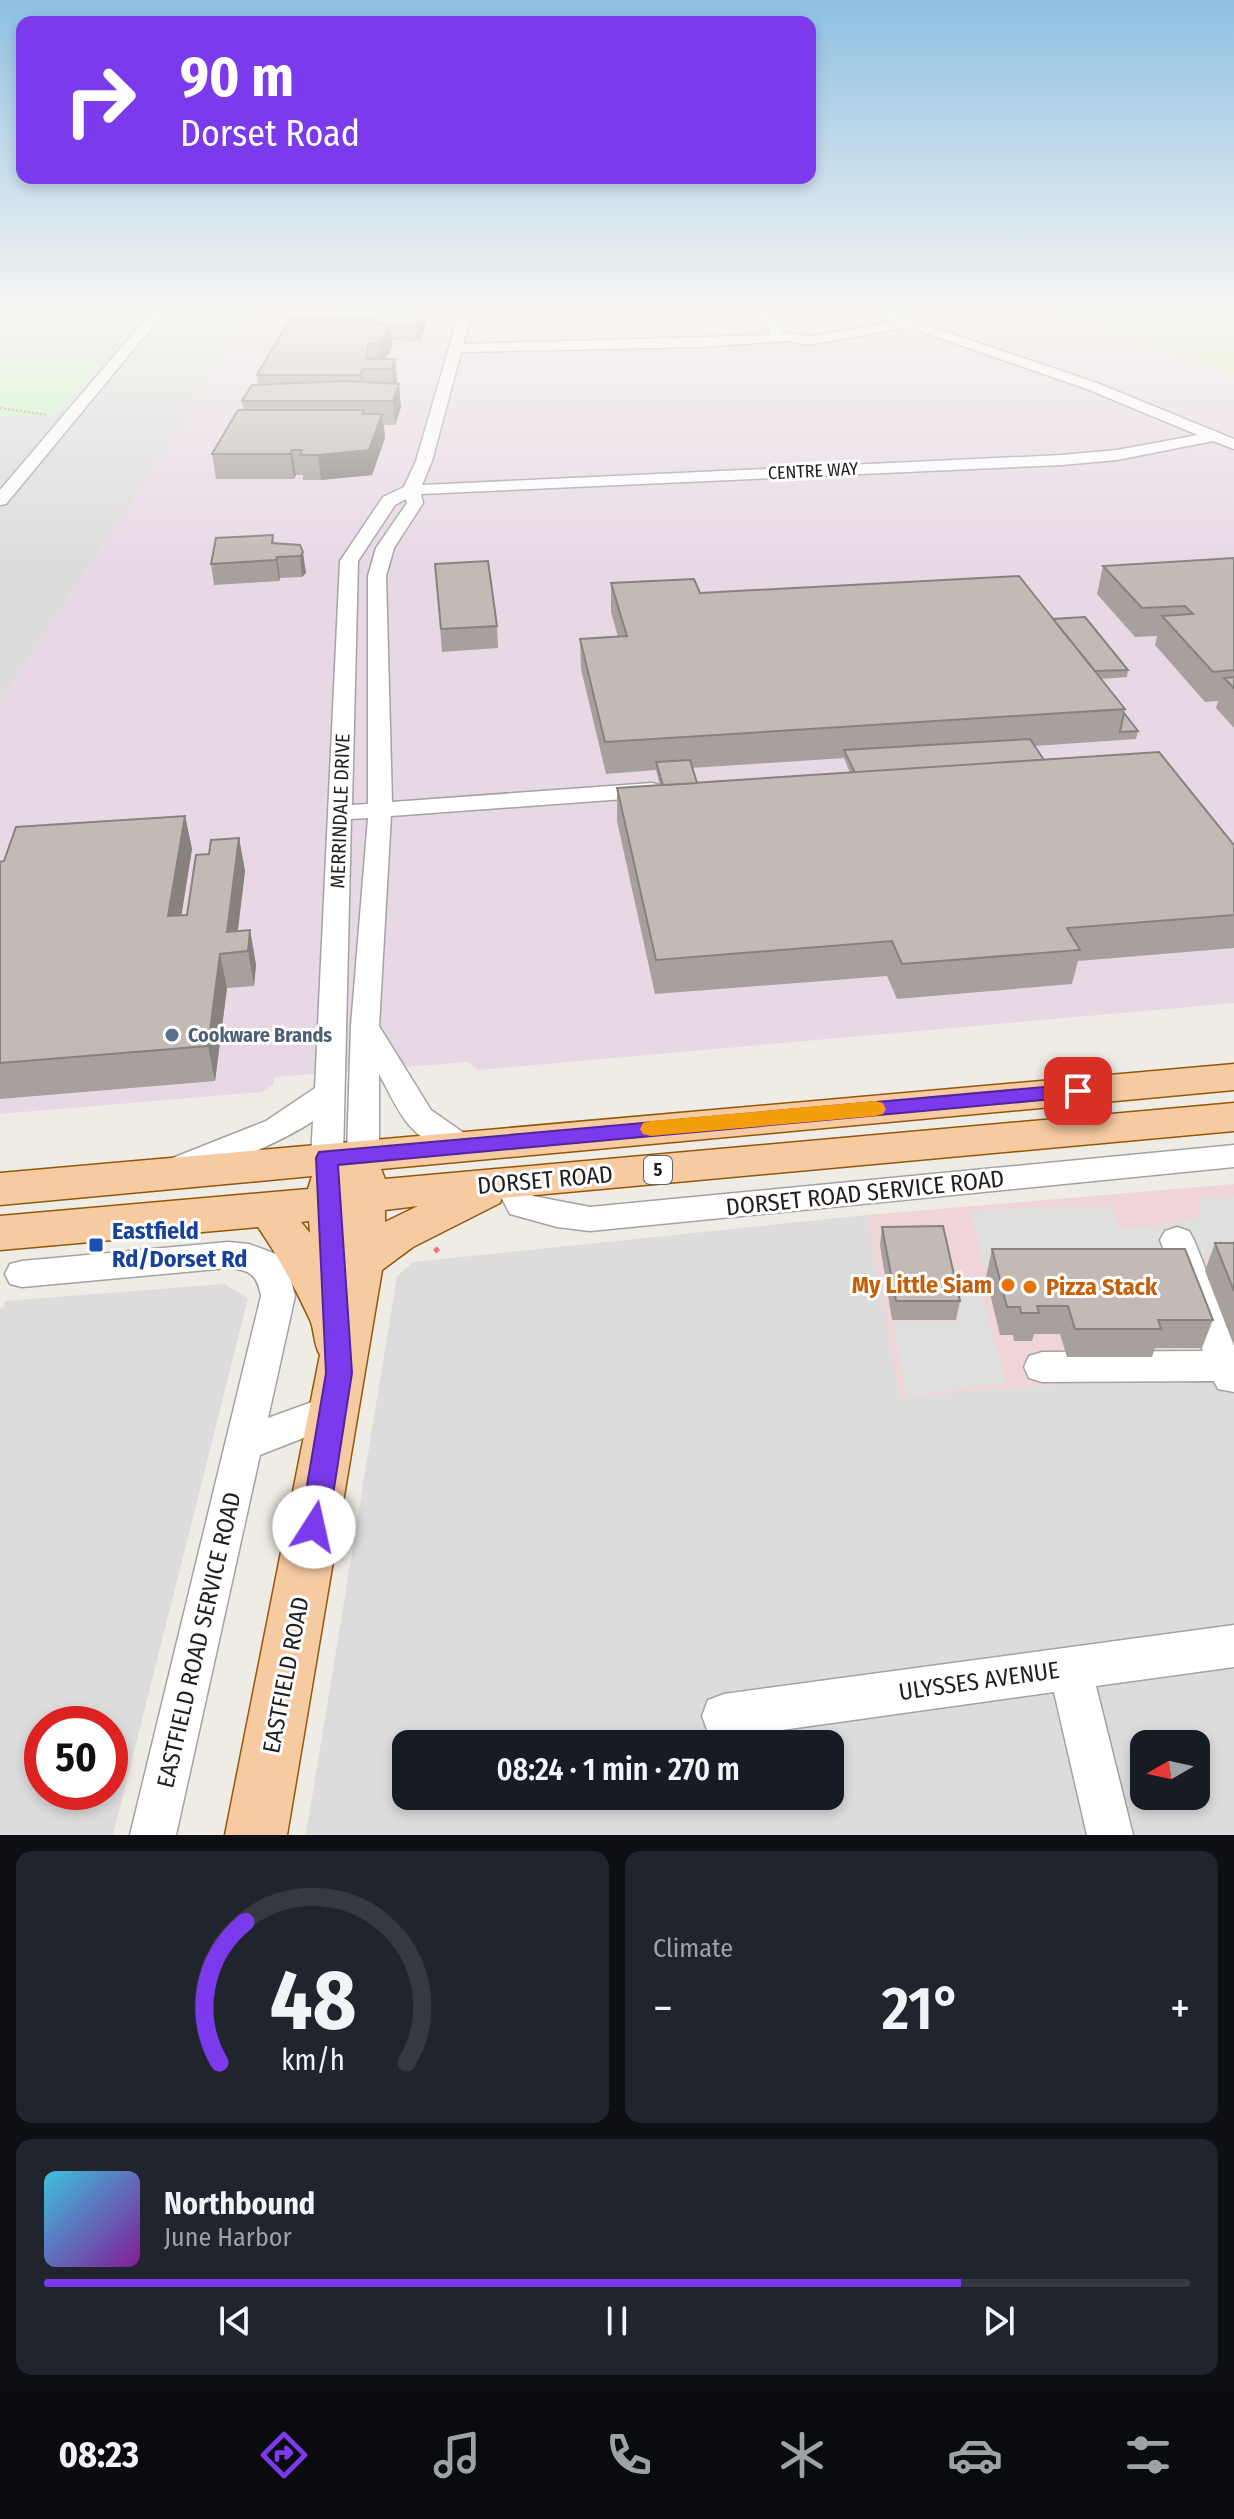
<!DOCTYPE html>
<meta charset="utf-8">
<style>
:root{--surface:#171b24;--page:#20242c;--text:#f1f3f6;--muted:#9ea1a6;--line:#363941;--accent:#7c3aed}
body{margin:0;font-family:"Fira Sans Condensed",sans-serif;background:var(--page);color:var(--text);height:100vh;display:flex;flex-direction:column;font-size:30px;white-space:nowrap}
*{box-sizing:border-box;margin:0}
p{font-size:26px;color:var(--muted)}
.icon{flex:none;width:44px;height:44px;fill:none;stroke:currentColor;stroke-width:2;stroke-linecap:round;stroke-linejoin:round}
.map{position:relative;height:1835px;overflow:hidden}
.panel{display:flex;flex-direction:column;gap:16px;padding:16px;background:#0d0f14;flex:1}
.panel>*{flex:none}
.banner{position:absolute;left:16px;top:16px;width:800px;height:168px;border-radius:16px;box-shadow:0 4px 12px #0003;background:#7c3aed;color:#fff;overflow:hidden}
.needle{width:52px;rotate:261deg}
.controls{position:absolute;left:1130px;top:1730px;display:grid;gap:16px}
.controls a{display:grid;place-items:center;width:80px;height:80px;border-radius:16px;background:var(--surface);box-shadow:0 4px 12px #0003;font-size:40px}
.speed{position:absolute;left:24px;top:1706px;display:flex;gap:16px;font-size:40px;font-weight:700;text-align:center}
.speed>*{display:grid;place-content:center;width:104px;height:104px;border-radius:50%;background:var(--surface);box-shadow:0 4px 12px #0003;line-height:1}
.speed .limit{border:12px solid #d22;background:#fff;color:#111}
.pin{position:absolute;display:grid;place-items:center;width:68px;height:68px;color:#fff;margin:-34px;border-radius:16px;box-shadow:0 4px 12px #0006}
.me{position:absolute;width:88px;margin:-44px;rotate:10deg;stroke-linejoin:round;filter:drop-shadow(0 0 6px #0008)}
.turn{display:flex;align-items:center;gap:28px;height:168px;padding:0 32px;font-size:36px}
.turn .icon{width:104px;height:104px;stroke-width:2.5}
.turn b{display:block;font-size:56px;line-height:68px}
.big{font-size:60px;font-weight:600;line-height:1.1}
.panel .tile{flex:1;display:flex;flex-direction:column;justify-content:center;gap:12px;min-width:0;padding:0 28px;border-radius:16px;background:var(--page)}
.panel .dial{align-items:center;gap:0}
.dial svg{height:208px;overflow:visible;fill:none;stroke:var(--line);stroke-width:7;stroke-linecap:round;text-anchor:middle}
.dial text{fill:var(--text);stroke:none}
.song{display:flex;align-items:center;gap:24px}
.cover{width:96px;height:96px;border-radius:12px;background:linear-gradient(135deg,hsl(190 70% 55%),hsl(290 70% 35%))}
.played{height:8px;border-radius:4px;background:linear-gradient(90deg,var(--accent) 80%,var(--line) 80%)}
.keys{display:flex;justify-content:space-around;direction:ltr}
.heat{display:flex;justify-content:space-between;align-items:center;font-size:44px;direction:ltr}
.panel .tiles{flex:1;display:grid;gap:16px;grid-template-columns:1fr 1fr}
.tile:last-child{grid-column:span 2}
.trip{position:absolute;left:392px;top:1730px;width:452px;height:80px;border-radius:16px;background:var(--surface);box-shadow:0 4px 12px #0003;font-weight:600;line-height:80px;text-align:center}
.tab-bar{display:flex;height:128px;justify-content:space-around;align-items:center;background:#090b0e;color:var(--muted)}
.tab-bar .icon{width:56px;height:56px}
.tab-bar .on{color:var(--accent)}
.tab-bar b{font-size:36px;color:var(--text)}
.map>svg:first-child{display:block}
.residential{fill:#dddcdc;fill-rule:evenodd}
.commercial{fill:#efd5d7}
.industrial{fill:#e8d8e6}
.grass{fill:#cfe6ae}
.park{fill:#c5f7c5}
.parking{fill:#dfdfdf}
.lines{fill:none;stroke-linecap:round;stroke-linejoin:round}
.minor-casing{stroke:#a3a3a3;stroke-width:3}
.major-casing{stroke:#925808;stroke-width:3}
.path-far1{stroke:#f37573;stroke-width:2;stroke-dasharray:2 2;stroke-linecap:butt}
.path{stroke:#f37573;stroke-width:5;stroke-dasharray:5 5;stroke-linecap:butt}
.minor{fill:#fff;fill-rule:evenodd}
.major{fill:#f7cba2;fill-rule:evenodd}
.wall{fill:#a8a09c;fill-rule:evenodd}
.shaded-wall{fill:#88827f}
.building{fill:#c3bab5;stroke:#88827f;stroke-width:2}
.route{fill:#7c3aed;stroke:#51269a;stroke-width:2}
.slow{fill:#f59e0b}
.service-dot{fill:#5c6f8a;stroke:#fff;stroke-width:3}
.transit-dot{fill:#1a4fb4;stroke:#fff;stroke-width:3}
.food-dot{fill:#e8710a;stroke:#fff;stroke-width:3}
.labels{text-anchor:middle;stroke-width:6;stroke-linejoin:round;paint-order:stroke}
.far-street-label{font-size:18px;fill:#1f1f1f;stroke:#fff}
.shield{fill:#fff;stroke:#626262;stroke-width:2}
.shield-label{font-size:18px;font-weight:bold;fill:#1f1f1f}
.street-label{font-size:20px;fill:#1f1f1f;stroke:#fff}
.service-label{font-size:20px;font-weight:bold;fill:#4e5e75;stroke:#fff;text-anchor:start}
.near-street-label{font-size:24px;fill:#1f1f1f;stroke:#fff}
.near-transit-label{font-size:24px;font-weight:bold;fill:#164399;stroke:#fff;text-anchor:start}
.near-food-label{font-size:24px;font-weight:bold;fill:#c56008;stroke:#fff;text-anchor:end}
</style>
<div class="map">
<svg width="1234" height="1835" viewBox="0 0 1234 1835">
<rect width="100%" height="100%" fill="#efebe5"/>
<g class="residential">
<path d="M0 310H258L0 703Z"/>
<path d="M867 1215 901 1398 1069 1383 1178 1378 1213 1383 1234 1396V1835H306L397 1276 413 1262ZM406 1744H830V1796H406ZM1144 1744H1196V1796H1144Z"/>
<path d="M224 1284 248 1298 113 1835H0V1308L4 1307 5 1301ZM42 1724H110V1792H42Z"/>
</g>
<path class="commercial" d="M1234 1184V1396L1213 1383 1178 1378 1069 1383 900 1398 867 1215Z"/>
<path class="industrial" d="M258 310H1036L1234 375V1003L478 1070 468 1062 275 1077 273 1085 262 1092 0 1114V703Z"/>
<path class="grass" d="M1036 310H1234V375Z"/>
<path class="park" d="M0 363H102L55 416H0Z"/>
<g class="parking">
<path d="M1234 1197V1258H1167L1171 1271 986 1272 972 1216 975 1210 1111 1206 1119 1228 1154 1227 1201 1217 1198 1198Z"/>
<path d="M977 1278 1006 1383 906 1396 893 1322H960L951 1279Z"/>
</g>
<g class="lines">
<defs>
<g id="minor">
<path d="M153 310H166L6 504 0 505V490Z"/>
<path d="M460 310H472L463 344 771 335 757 310H769L783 332 808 337 894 322 864 310H882L1097 383 1234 439V449L1213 441 1117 460 1062 465 421 494 423 503 394 548 386 576 392 802 652 783 660 785 664 790 660 795 652 797 391 816 379 1026 431 1110 471 1138 476 1146 471 1154C451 1160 423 1141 409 1125 397 1111 388 1090 379 1074V1154L374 1162 363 1165 352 1162 347 1154 351 1026 368 818 351 819 343 1158 338 1166 327 1169 316 1166 311 1158 313 1121C292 1136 205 1177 182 1178 180 1178 172 1176 170 1175L165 1167 170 1159 266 1121 315 1088 340 561 383 497 404 487 416 461ZM908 327 1087 389 1198 435 1117 450 1062 455 422 485 432 461 461 352 699 347 787 341 808 345ZM406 499 407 503 376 548 368 576V804L352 805 358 561 395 505Z"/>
<path d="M1234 1145V1167L590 1231 557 1227 510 1214 494 1183 499 1175 510 1171 521 1175 533 1196 590 1207Z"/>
<path d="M1177 1227 1189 1231 1194 1240 1234 1340V1392L1218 1389 1214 1381 1042 1382 1029 1378 1024 1367 1029 1356 1042 1352 1203 1351 1160 1240 1165 1231Z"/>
<path d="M228 1242 249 1244 276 1254 290 1275 295 1296 268 1418 334 1394 347 1399 353 1410 347 1421 260 1455 176 1835H130L261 1296C257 1274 250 1270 228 1268L22 1287 10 1284 5 1274 10 1264 22 1261Z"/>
<path d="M1234 1625V1667L1096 1686 1133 1835H1087L1054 1692 724 1738 708 1732 702 1716 708 1700 724 1694Z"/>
</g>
<path id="major" d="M1234 1064V1090L381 1169 385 1179 1234 1103V1131L502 1198 500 1203 413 1247 382 1270 287 1835H225L320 1355C313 1343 315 1331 310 1320 295 1287 278 1256 258 1227L0 1250V1216L308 1189 312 1176 0 1205V1173ZM418 1206 385 1222V1210ZM309 1221 310 1233 301 1222Z"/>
</defs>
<use href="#minor" class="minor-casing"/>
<use href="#major" class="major-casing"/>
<path class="path-far1" d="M0 408 47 415"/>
<path class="path" d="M435 1248 441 1256"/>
<use href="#minor" class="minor"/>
<use href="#major" class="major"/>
</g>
<g class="wall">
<path d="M424 310 425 326 420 341 391 340 392 347 385 359H395L397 384 401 407 395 425H384L385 438 372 475 321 480H303V475H296L294 479H216L212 454 243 410 242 401 258 385 257 375 336 319Z"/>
<path d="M273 535 274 543 300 545 306 573 302 577 280 578 279 581 214 585 211 564Z"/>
<path d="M1234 558V728L1216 708 1218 701 1205 702 1155 645 1157 636 1135 637 1097 594 1103 566Z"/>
<path d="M435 564 497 626 498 648 442 652Z"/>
<path d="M611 583 700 593 1053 619 1128 670 1127 677 1101 679 1125 709 1124 713 1138 731 1136 739 1035 746 1044 760 1234 845V948L1078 961 1072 984 897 999 887 976 655 994 617 821V788L660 786 656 770 606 774 581 669 580 639 618 637 611 612ZM844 758 850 773 697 783 692 768Z"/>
<path d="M185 816 192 849 181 915H187L209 854 239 838 245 871 238 931 250 930 256 965 254 986 227 988 215 1081 0 1099V862Z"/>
<path d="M882 1227 960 1301 956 1320H892L880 1245Z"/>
<path d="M1215 1243H1234V1346L1205 1271Z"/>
<path d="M992 1249 1213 1320 1202 1348H1155L1152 1357H1067L1060 1334H1034L1032 1341H1014L1013 1335H1000L986 1277Z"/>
</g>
<g class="shaded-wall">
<path d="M424 310 425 326 420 341 419 324Z"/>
<path d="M379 319 381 341 390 325 392 347 382 366 376 325Z"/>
<path d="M395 359 397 382 394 391 392 369Z"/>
<path d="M362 369 365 391 362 398 360 375Z"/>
<path d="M399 384 401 407 395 425 393 401Z"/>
<path d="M382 414 385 438 372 475 321 480 318 455Z"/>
<path d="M292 450 296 475 294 479 290 454Z"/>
<path d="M303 552 306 573 302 577 300 556Z"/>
<path d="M277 557 280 578 279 581 276 560Z"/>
<path d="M185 816 192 849 176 950 168 916Z"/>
<path d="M239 838 245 871 235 952 227 932Z"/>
<path d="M250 930 256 965 254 986 248 951Z"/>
<path d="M220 954 227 988 215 1081 208 1046Z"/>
</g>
<g class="building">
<path d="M424 310 419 324 379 323V319H336L340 311Z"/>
<path d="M290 319H379L376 325H390L380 344H368L366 359H395L392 369H362L360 375H257Z"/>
<path d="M345 381 399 384 393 401H242L252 385Z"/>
<path d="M238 410H364L362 414H382L369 450 318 455H300L302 450H292L290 454H212Z"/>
<path d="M273 535 272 543 300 545 303 552 300 556 277 557 276 560 211 564 216 538Z"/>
<path d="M1234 558V670L1213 672 1162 616 1193 614 1185 606 1142 608 1103 566Z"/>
<path d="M488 561 497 626 441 629 435 564Z"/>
<path d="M1019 576 1125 709 605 742 580 639 627 636 611 583 694 579 700 593Z"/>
<path d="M1085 617 1128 670 1095 671 1053 619Z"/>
<path d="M1234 677V688L1224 678Z"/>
<path d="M1124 713 1138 731 1120 732Z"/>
<path d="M1030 739 1044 760 855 773 844 750Z"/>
<path d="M1159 752 1234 845V915L1067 928 1080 950 902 964 892 941 656 960 617 788Z"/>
<path d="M690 760 697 783 663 785 656 762Z"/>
<path d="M185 816 168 916 187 915 196 855 209 854 211 840 239 838 227 932 250 930 248 951 220 954 208 1046 0 1063V862L4 861 16 827Z"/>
<path d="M943 1226 960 1301H896L882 1227Z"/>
<path d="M1215 1243H1234V1291Z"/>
<path d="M992 1249H1185L1213 1320H1158L1161 1329H1075L1068 1306H1037L1039 1313H1021L1020 1307H1007Z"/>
</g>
<linearGradient id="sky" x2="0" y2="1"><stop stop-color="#8ec0e2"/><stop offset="0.55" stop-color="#f8f6f3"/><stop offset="1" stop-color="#f8f6f3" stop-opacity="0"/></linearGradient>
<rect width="1234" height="567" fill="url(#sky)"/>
<path class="route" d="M1078 1084 1085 1086 1088 1091 1085 1096 338 1165 352 1373 328 1527 324 1536 314 1540 304 1536 300 1527 326 1373 316 1158 319 1152Z"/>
<path class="slow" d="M875 1101 883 1103 886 1109 883 1114 875 1116 651 1136 643 1134 640 1129 643 1123 651 1121Z"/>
<circle class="service-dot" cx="172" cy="1035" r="8"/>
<rect class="transit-dot" x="88" y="1237" width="16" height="16" rx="4"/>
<g class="food-dot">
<circle cx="1008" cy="1285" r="8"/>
<circle cx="1030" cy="1287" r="8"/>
</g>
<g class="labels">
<g class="far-street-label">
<text transform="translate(813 471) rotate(-3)" y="6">CENTRE WAY</text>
</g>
<rect class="shield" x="644" y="1156" width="28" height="28" rx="6"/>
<g class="shield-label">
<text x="658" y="1176">5</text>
</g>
<g class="street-label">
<text transform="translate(340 811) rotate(-88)" y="7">MERRINDALE DRIVE</text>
</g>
<g class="service-label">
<text x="188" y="1042">Cookware Brands</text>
</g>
<g class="near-street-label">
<text transform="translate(545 1180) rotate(-5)" y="8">DORSET ROAD</text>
<text transform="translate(865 1193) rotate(-6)" y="8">DORSET ROAD SERVICE ROAD</text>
<text transform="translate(199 1640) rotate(-77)" y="8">EASTFIELD ROAD SERVICE ROAD</text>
<text transform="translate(286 1675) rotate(-79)" y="8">EASTFIELD ROAD</text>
<text transform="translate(979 1681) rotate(-8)" y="8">ULYSSES AVENUE</text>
</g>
<g class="near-transit-label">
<text x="112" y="1239">Eastfield<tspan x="112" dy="28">Rd/Dorset Rd</tspan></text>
</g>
<g class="near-food-label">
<text x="992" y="1293">My Little Siam</text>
<text x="1046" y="1295" text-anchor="start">Pizza Stack</text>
</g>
</g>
</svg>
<div class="controls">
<a><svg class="needle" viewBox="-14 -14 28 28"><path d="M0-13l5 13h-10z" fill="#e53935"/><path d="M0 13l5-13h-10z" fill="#9ea1a6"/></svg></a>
</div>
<div class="speed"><div class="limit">50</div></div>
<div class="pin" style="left:1078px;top:1091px;background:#d93025"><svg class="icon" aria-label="arrive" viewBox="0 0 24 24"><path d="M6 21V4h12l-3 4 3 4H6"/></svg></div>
<svg class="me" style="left:314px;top:1527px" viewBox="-20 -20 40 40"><circle r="19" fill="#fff"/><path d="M0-13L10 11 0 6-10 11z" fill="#7c3aed"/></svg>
<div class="trip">08:24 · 1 min · 270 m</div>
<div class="banner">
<div class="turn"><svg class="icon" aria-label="right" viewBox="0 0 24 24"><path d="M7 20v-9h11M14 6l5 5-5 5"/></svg><div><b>90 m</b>Dorset Road</div></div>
</div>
</div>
<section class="panel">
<div class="tiles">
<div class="tile dial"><svg viewBox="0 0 100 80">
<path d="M14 69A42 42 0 1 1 86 69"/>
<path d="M14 69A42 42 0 0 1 24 15" stroke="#7c3aed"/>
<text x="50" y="56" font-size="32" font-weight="700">48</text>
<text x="50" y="72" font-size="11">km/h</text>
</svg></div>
<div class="tile"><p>Climate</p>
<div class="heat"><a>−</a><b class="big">21°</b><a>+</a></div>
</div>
<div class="tile">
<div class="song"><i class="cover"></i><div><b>Northbound</b><p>June Harbor</p></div></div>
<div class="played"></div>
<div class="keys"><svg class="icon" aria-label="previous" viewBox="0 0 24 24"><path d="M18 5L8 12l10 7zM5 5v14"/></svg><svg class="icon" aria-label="pause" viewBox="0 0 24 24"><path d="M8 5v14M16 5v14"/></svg><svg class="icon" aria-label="next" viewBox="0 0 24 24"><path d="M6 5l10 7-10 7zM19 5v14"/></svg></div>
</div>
</div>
</section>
<nav class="tab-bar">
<b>08:23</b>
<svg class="icon on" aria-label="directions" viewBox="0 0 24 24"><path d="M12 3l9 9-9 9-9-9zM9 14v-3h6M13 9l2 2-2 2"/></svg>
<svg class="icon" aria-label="music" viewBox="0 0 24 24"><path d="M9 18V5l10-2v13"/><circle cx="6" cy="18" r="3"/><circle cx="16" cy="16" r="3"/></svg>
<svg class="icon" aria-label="phone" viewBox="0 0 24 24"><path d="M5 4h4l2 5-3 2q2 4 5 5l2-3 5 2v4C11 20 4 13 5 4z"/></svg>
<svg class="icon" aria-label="climate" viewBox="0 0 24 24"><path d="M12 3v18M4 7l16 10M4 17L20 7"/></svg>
<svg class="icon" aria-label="car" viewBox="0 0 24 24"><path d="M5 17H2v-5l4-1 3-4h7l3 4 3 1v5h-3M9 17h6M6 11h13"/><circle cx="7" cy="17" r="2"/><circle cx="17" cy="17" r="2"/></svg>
<svg class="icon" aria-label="filters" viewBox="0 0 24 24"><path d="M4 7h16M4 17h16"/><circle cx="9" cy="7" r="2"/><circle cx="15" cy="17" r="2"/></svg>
</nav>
